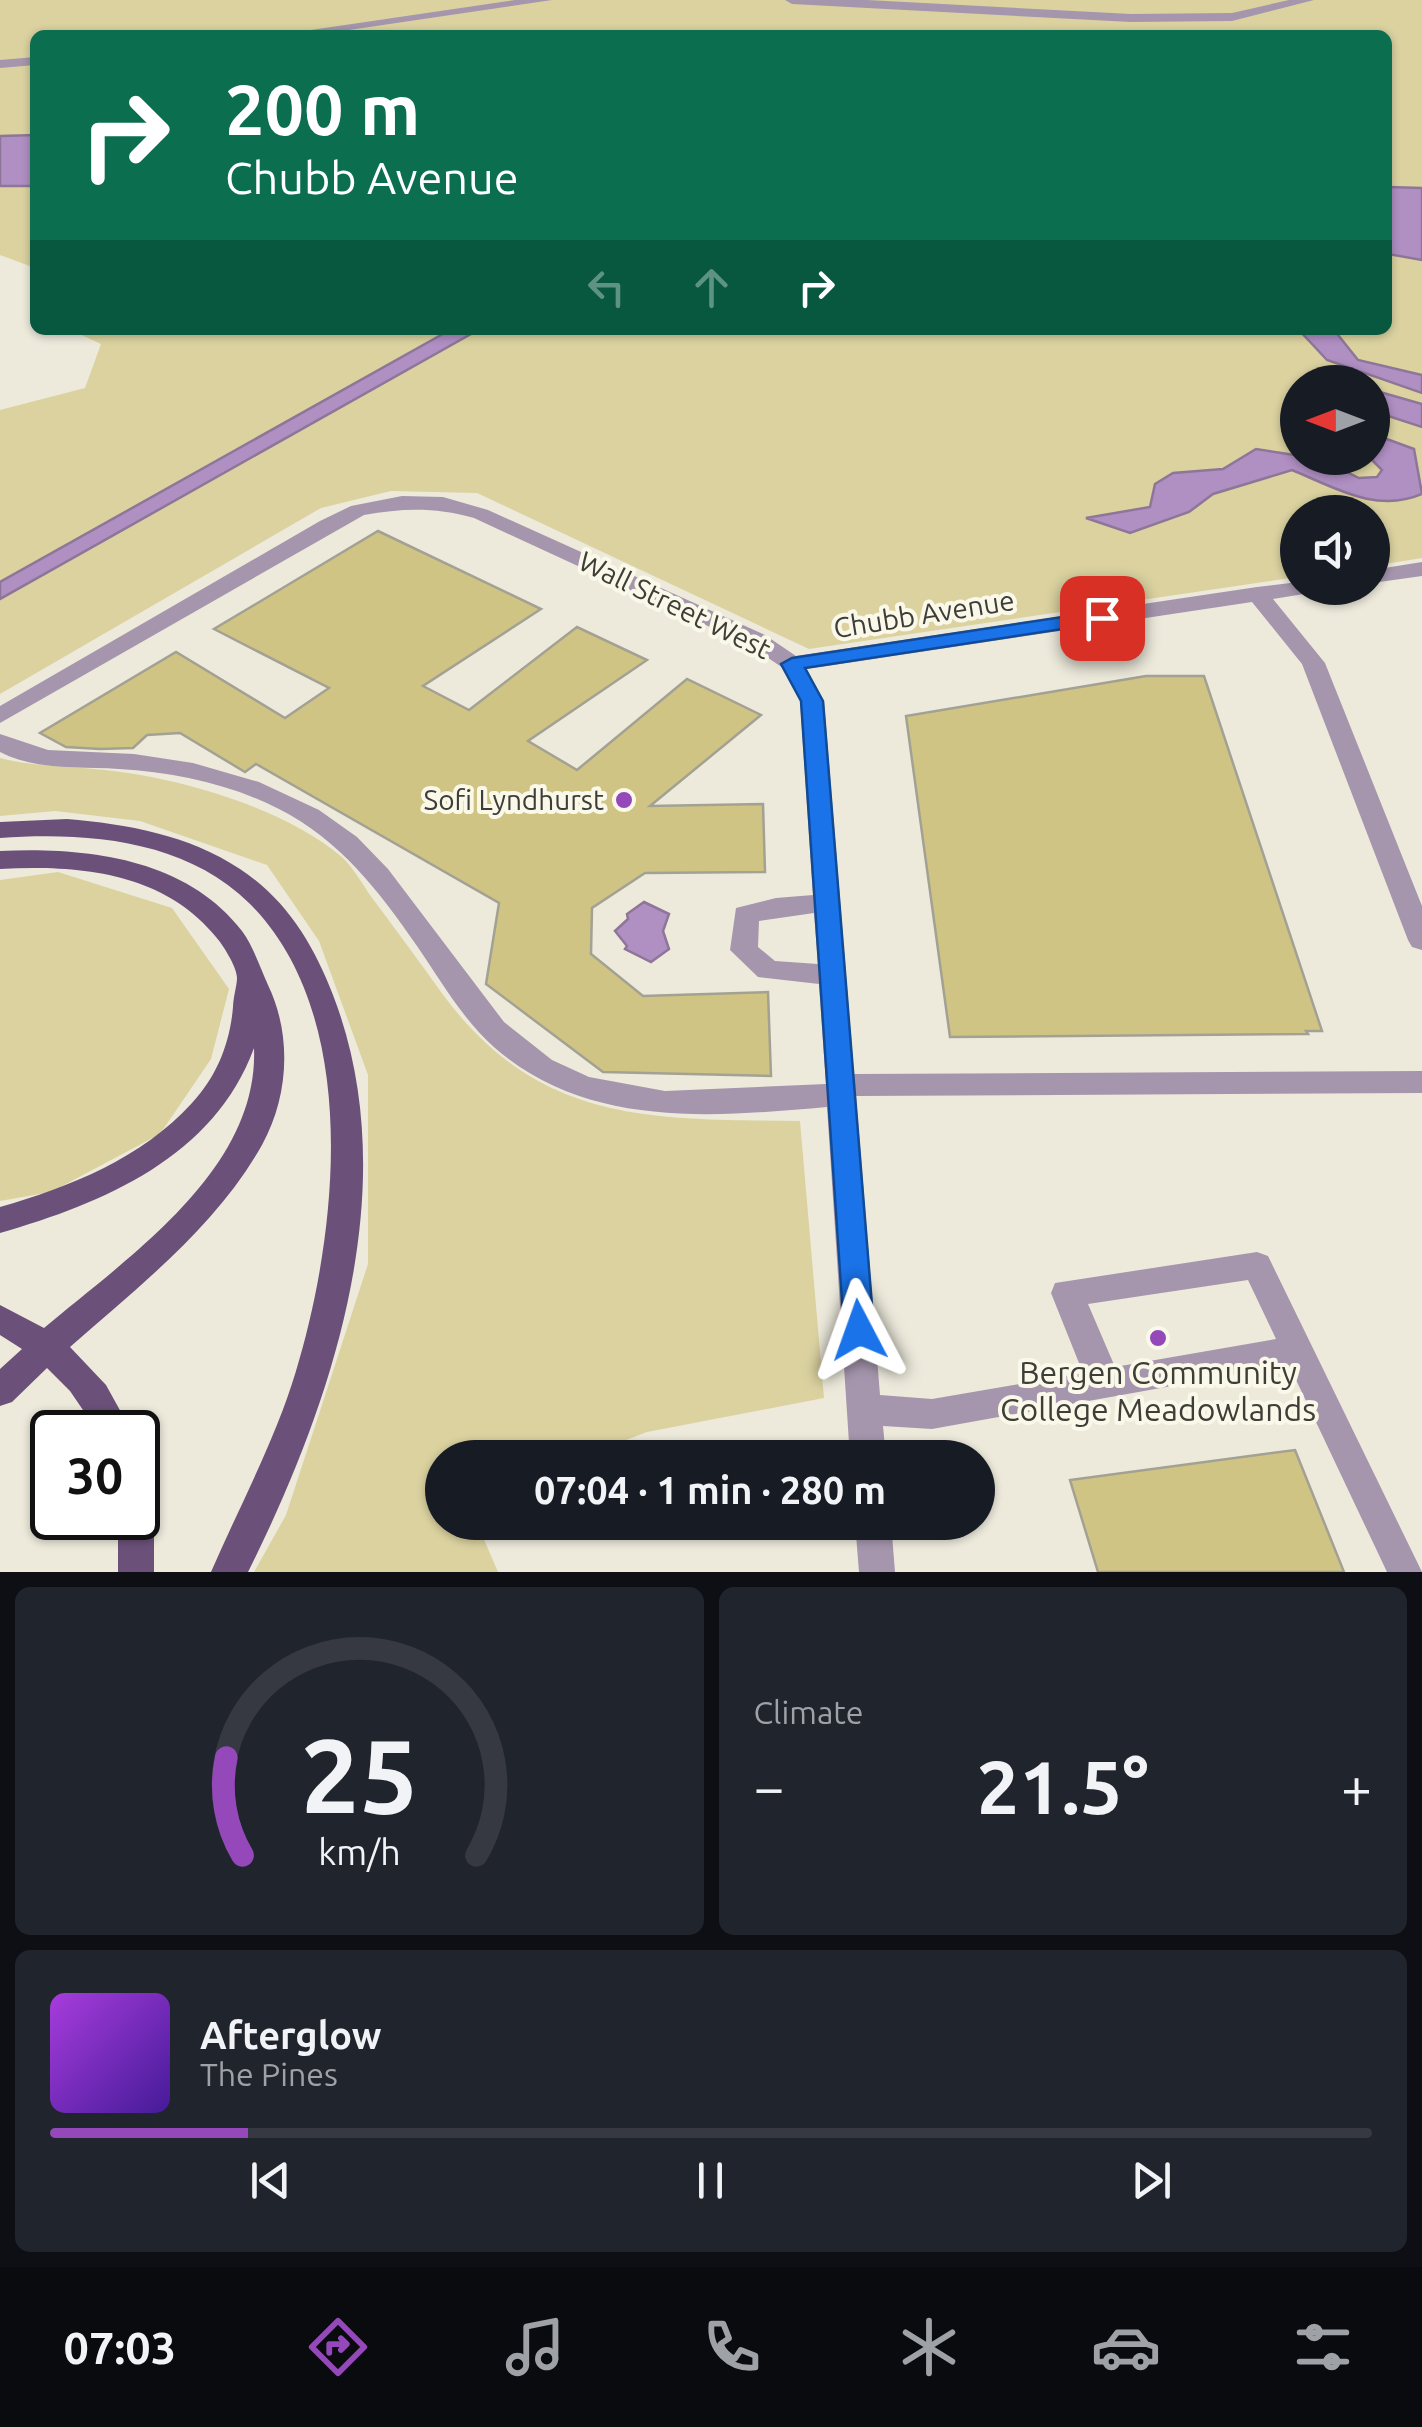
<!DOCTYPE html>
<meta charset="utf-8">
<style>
:root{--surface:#171b24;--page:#20242c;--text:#f1f3f6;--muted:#9ea1a6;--line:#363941;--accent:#9448ba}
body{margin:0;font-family:Ubuntu,sans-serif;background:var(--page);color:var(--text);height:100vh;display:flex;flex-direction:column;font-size:38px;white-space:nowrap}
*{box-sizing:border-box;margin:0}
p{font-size:32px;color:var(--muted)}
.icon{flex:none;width:55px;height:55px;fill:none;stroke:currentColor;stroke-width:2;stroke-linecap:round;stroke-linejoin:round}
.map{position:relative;height:1572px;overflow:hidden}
.panel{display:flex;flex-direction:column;gap:15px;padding:15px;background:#0d0f14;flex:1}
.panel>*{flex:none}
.guide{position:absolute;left:30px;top:30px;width:1362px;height:305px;border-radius:15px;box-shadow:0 2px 8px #0004;background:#0b6e4f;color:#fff;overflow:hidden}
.needle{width:65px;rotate:270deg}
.tools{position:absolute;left:1280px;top:365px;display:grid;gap:20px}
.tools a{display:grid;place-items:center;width:110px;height:110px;border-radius:50%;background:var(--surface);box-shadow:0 2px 8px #0004;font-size:50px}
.speed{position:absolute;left:30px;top:1410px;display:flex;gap:20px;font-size:50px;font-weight:700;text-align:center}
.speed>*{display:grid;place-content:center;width:130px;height:130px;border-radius:50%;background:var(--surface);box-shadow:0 2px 8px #0004;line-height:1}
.speed .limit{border:5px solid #111;border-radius:15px;background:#fff;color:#111}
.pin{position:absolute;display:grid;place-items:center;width:85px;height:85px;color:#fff;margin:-42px;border-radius:20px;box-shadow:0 5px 15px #0006}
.me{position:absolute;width:110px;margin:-55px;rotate:356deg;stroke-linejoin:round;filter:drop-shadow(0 0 8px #0008)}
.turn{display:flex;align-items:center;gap:35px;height:210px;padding:0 30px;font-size:45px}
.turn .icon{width:130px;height:130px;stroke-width:2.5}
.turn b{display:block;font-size:70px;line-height:85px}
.lanes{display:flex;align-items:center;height:95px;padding:0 30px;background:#0003;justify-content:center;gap:50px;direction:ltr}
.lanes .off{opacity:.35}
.big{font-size:75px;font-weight:700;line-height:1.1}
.panel .tile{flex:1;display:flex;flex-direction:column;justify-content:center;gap:15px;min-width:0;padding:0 35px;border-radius:15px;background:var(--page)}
.panel .dial{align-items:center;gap:0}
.dial svg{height:260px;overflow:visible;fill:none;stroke:var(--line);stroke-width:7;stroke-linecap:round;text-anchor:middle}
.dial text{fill:var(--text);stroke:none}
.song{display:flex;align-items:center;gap:30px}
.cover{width:120px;height:120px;border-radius:15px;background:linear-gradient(135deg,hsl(280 70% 55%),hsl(260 70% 35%))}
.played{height:10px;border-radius:5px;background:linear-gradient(90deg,var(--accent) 15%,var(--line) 15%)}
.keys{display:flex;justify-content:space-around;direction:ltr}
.heat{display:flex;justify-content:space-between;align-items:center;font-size:55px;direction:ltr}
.panel .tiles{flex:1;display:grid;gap:15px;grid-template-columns:1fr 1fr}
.tile:last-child{grid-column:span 2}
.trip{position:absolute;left:425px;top:1440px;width:570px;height:100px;border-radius:50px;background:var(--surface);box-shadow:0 2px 8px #0004;font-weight:700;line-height:100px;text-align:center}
.menu{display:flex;height:160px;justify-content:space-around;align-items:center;background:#090b0e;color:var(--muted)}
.menu .icon{width:70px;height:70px}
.menu .on{color:var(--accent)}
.menu b{font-size:45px;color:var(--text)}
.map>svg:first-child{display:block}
.green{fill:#dbd2a0;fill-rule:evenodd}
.water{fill:#b08fc3;stroke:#8e7699;stroke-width:2.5}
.building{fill:#cfc484;stroke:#a3a193;stroke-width:2.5}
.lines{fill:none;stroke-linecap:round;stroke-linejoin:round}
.minor{fill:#a596ad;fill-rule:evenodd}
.major{fill:#6b517a;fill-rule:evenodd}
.route{fill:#1a73e8;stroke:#114b97;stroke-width:2.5}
.poi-dot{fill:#9448ba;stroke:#faf8e9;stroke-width:4}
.labels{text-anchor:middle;stroke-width:8;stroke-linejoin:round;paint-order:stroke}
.street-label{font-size:28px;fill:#3e3d37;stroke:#faf8e9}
.poi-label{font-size:28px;fill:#3e3d37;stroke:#faf8e9;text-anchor:end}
.near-poi-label{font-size:32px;fill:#3e3d37;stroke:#faf8e9}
</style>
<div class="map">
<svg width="1422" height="1572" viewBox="0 0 1422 1572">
<rect width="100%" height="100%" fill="#edeadc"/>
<g class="green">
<path d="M0 0H1422V558L1373 566 1372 512H1298L1297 577 809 649 477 493 391 491 321 508 0 694V410L85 388 101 344 71 330H1388V35H35V268L0 255ZM1298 382H1372V458H1298Z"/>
<path d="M0 758C35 767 69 766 105 770 180 778 285 808 343 858 353 868 362 883 370 895 394 927 418 960 441 992 538 1125 651 1119 800 1121L824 1398 647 1432 582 1457 442 1458V1522L490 1523 482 1535 498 1572H254L286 1515 368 1264V1075L319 941 267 865 140 821 55 811 0 816Z"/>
<path d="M58 872 172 908 229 989 211 1059 160 1134 51 1192 0 1201V880Z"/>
</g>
<g class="water">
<path d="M35 135V186H0V136Z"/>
<path d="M1388 187 1422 188V260L1388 254Z"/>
<path d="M450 330H478L0 599V582Z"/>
<path d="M1299 330H1334L1358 360 1422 375V393L1327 360Z"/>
<path d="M1373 390 1422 404V427L1373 411Z"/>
<path d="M1373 434 1414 449 1422 494C1376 514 1334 487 1292 470L1213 494 1189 512 1130 533 1086 518 1150 507 1155 484 1173 473 1223 469 1256 449 1320 459 1359 478 1377 477 1382 470 1370 458Z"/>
<path d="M644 902 669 914 663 931 669 949 651 962 625 949 627 946 615 931 628 919 627 914Z"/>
</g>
<g class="building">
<path d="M378 531 541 609 423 686 469 710 577 627 647 660 528 741 577 770 687 679 761 715 650 806 763 804 765 872 645 873 592 908 591 954 643 996 768 992 771 1076 603 1072 486 984 499 903 256 764 245 772 180 733 147 735 133 748 100 749 66 747 40 733 176 652 285 718 329 688 214 629Z"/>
<path d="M1146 676H1204L1322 1031H1306L1308 1034 950 1037 906 716Z"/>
<path d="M1295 1450 1344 1572H1098L1070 1480Z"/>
</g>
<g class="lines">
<g class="minor">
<path d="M515 0H552L315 35H277Z"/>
<path d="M785 0H867L1131 14 1232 13 1289 0H1314L1232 21 1131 22 792 4Z"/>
<path d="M35 57V65L0 68V60Z"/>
<path d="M402 496 443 497 488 510 765 635 796 656 1257 587 1298 582V588H1313L1310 593 1273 599 1325 663 1422 906V950L1412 947 1408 940 1302 664 1252 602 806 669 824 701 854 1074 1422 1071V1093L856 1096 880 1395 932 1399 1083 1373 1051 1293 1055 1283 1257 1252 1268 1256 1422 1572H1387L1289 1365 932 1429 883 1426 886 1458H850L827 1107C713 1117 588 1129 495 1048 463 1020 441 981 417 946 379 891 340 840 279 809 230 784 174 772 119 769 79 766 37 771 0 752V734L48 750 134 754 193 763 259 782 319 810 357 837 388 869 504 1022 552 1060 589 1077 665 1091 826 1084 819 984 758 977 730 950 736 908 776 898 813 895 800 701 783 668 749 645 474 518C435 507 403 508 364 515L0 723V706L320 521 351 506ZM814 913 818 964 775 961 758 947 759 921ZM1248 1280 1276 1339 1115 1367 1088 1304Z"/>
<path d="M1422 562V576L1372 583V570Z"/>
<path d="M855 1522H891L895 1572H859Z"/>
</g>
<g class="major">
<path d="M67 819C127 824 189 835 240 869 286 899 314 945 333 995 406 1184 334 1400 248 1572H211C240 1505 275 1441 296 1371 338 1232 362 1015 249 903 184 839 85 832 0 838V822Z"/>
<path d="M0 851C86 847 186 858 242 931 253 946 260 967 268 985 292 1035 289 1096 262 1145 216 1227 139 1286 70 1347L106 1385 132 1432H98L70 1391 47 1368 12 1402 0 1406V1369L22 1349 0 1335V1305L44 1328C128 1257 259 1170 254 1048 214 1157 104 1203 0 1233V1207C70 1187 142 1158 192 1103 217 1076 230 1043 233 1007 233 998 237 985 237 978 237 967 223 945 216 937 163 872 79 865 0 869Z"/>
<path d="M138 1502 149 1506 154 1518V1572H118V1518H138Z"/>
</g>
</g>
<path class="route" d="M1102 611 1109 613V622L805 668 823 701 874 1330 869 1339 859 1343 848 1339 844 1330 801 701 781 664 792 658Z"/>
<g class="poi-dot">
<circle cx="624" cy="800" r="10"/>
<circle cx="1158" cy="1338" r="10"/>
</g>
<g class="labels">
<g class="street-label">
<text transform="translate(675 605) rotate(26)" y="10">Wall Street West</text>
<text transform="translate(924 614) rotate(-9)" y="10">Chubb Avenue</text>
</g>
<g class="poi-label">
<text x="604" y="810">Sofi Lyndhurst</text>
</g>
<g class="near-poi-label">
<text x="1158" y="1384">Bergen Community<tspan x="1158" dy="37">College Meadowlands</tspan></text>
</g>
</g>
</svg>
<div class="tools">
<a><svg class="needle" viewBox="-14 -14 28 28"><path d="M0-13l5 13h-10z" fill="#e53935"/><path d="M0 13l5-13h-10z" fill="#9ea1a6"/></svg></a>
<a><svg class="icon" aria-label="sound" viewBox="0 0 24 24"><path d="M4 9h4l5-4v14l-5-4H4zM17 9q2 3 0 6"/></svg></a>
</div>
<div class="speed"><div class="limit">30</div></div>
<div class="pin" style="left:1102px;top:618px;background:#d93025"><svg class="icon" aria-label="arrive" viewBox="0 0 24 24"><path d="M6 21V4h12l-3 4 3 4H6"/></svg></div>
<svg class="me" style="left:859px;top:1330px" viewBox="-20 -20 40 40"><path d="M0-17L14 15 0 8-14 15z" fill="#1a73e8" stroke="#fff" stroke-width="4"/></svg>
<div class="trip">07:04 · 1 min · 280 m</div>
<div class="guide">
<div class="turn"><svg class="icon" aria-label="right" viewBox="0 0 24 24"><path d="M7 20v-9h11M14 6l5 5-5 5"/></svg><div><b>200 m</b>Chubb Avenue</div></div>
<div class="lanes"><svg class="icon off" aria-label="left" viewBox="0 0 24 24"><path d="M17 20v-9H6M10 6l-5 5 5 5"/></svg><svg class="icon off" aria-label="ahead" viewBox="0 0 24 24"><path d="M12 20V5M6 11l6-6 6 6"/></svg><svg class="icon" aria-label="right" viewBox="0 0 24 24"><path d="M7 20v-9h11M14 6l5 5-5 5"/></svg></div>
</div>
</div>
<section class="panel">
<div class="tiles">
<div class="tile dial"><svg viewBox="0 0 100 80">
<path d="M14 69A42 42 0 1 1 86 69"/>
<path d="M14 69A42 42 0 0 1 9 39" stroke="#9448ba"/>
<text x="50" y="56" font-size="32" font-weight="700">25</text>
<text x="50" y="72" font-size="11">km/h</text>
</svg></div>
<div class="tile"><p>Climate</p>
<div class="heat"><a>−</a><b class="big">21.5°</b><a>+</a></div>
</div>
<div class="tile">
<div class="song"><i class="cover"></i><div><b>Afterglow</b><p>The Pines</p></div></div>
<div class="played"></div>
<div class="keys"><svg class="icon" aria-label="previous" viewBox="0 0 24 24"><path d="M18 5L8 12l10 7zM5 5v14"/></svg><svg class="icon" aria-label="pause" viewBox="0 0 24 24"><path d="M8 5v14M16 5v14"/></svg><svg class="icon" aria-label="next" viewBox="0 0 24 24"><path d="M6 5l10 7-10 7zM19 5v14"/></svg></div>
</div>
</div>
</section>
<nav class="menu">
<b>07:03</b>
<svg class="icon on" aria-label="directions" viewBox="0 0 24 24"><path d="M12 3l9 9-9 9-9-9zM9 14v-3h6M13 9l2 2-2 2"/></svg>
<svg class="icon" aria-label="music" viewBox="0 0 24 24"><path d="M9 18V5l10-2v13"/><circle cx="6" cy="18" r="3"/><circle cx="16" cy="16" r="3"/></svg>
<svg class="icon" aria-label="phone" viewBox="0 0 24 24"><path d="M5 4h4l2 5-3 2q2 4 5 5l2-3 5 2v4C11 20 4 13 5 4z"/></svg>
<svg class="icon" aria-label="climate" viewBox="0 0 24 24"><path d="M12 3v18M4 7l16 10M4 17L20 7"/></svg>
<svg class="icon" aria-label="car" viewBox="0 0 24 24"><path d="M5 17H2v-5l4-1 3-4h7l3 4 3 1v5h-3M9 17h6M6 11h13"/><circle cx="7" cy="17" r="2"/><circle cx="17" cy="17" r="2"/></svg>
<svg class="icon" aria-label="filters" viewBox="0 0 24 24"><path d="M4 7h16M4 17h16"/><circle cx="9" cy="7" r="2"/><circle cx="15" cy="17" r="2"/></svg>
</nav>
